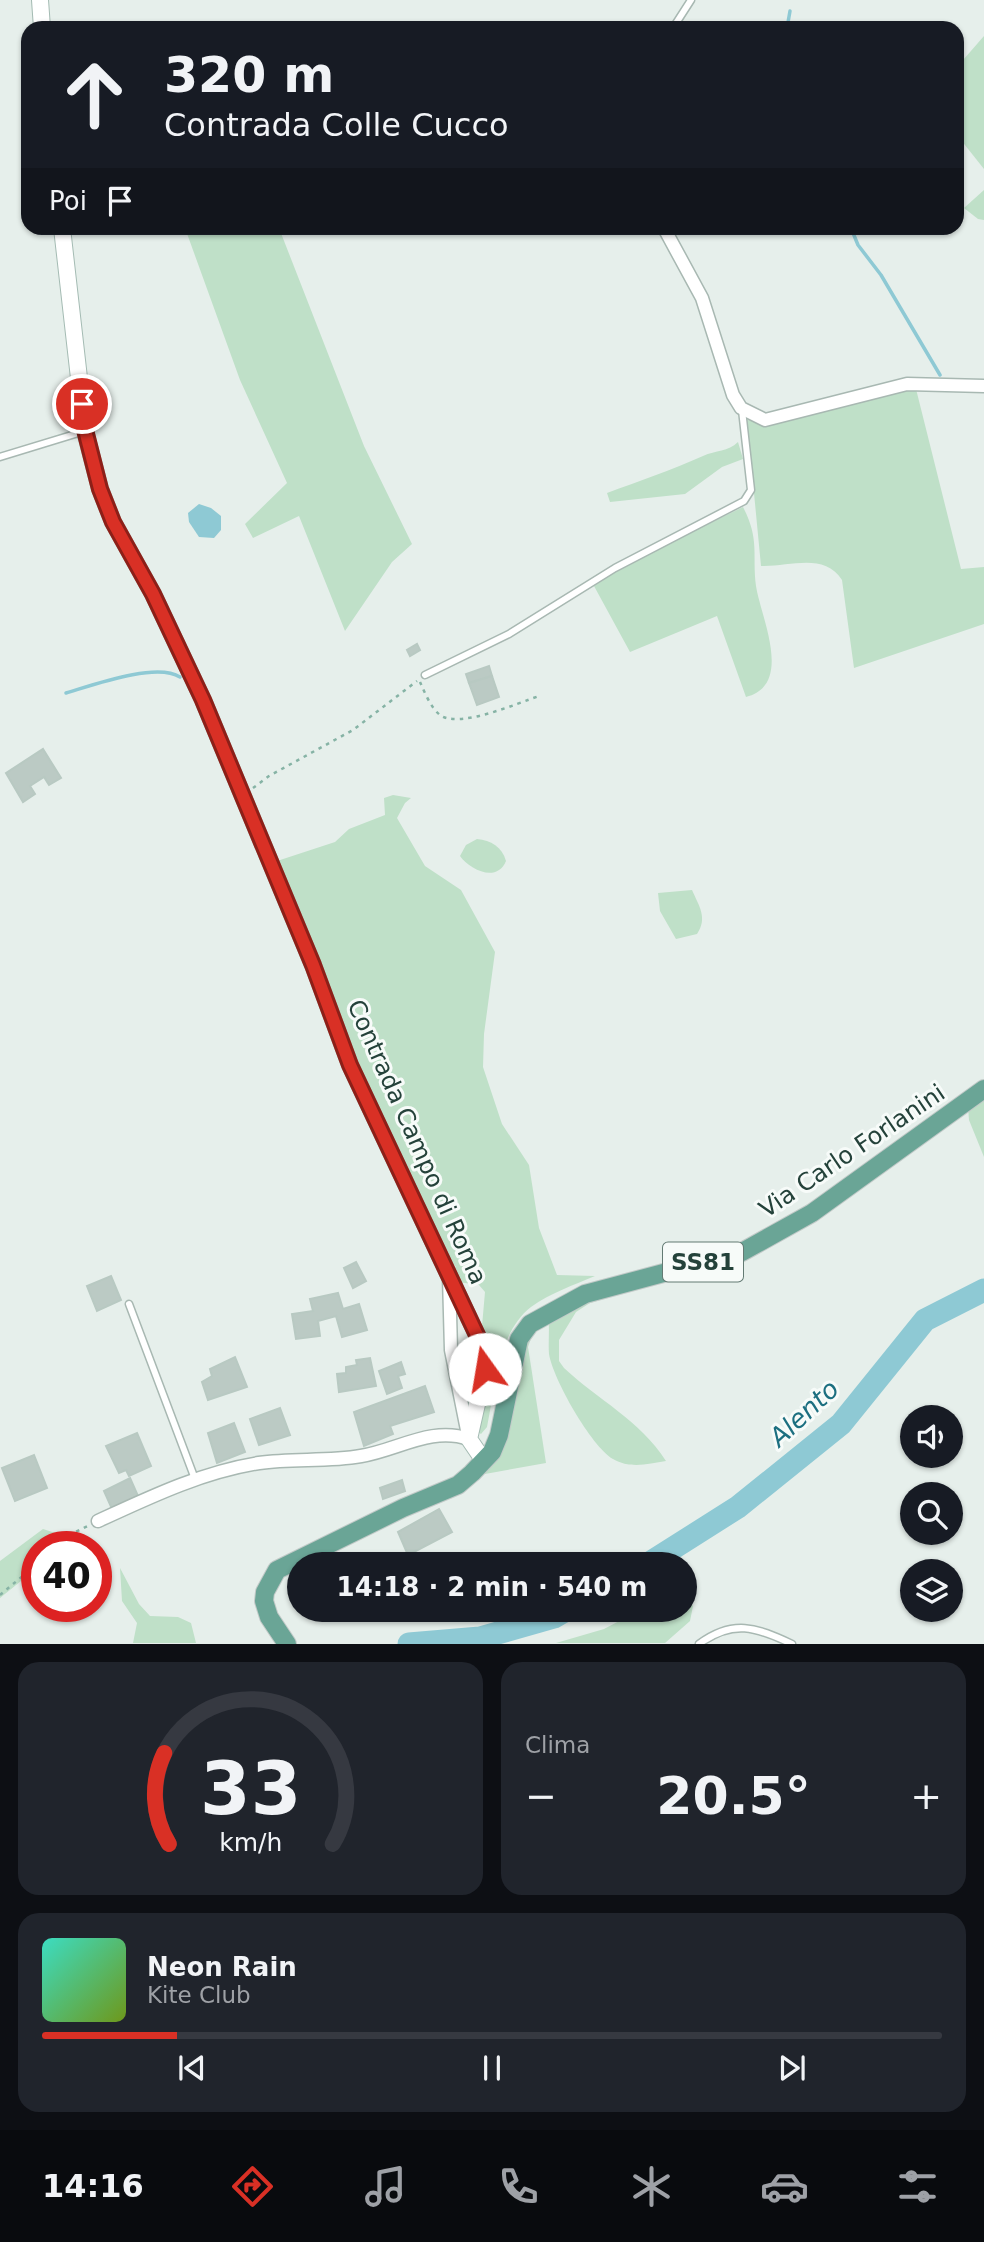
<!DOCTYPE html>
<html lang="it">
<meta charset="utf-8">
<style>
:root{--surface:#171b24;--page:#20242c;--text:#f1f3f6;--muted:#9ea1a6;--line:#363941;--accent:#d93025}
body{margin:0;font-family:"DejaVu Sans",sans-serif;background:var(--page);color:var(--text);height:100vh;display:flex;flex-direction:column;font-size:26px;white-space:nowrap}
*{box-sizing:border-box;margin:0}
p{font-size:23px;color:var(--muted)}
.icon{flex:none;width:38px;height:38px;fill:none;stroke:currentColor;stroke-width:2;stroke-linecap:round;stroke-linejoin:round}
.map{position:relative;height:1644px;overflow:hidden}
.side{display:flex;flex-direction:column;gap:18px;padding:18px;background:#0d0f14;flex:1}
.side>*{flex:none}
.guide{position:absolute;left:21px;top:21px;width:943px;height:214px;border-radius:21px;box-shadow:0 2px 5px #0004;background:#171b24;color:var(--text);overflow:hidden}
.fabs{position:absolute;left:900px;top:1405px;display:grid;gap:14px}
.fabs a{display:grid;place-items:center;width:63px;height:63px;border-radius:50%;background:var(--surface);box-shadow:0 2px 5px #0004;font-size:35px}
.speed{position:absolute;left:21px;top:1531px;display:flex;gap:14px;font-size:35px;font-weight:700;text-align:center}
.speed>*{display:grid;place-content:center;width:91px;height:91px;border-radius:50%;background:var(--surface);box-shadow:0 2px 5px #0004;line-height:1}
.speed .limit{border:10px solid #d22;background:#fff;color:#111}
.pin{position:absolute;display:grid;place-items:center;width:60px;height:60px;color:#fff;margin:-30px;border:4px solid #fff;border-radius:50%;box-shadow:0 2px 7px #0007}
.me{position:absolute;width:77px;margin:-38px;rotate:347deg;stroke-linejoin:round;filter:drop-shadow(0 0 5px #0008)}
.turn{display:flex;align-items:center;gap:24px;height:147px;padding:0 28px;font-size:32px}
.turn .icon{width:91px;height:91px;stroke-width:2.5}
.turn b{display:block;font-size:49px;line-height:60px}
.then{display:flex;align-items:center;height:66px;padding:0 28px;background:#0003;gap:14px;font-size:26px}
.big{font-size:52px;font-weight:700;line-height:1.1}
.side .tile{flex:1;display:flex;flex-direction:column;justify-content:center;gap:10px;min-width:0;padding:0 24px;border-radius:21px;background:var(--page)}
.side .dial{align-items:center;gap:0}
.dial svg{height:182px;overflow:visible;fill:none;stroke:var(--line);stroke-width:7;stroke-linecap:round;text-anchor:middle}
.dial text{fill:var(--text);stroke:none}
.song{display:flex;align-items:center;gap:21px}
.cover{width:84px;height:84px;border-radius:10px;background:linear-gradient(135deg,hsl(170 70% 55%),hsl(80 70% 35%))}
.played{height:7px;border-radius:4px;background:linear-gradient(90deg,var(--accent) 15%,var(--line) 15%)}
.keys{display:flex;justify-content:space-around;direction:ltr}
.heat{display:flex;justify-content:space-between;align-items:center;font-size:38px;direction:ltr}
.side .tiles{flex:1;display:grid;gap:18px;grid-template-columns:1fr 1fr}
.tile:last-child{grid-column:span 2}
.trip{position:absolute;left:287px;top:1552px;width:410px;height:70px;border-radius:35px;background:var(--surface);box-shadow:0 2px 5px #0004;font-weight:700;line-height:70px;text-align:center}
.dock{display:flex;height:112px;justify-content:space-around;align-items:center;background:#090b0e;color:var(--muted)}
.dock .icon{width:49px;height:49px}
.dock .on{color:var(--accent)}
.dock b{font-size:32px;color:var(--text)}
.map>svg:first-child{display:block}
.green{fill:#bfe0c8}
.water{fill:#8ec9d4}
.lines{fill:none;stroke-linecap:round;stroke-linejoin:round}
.stream{stroke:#8ec9d4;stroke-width:3.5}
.river{stroke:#8ec9d4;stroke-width:23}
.building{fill:#bbcac4;stroke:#b8c9c2;stroke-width:2}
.lane-casing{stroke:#a8b8b2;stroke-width:9}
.street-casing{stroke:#a8b8b2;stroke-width:15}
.secondary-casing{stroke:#a4bbb3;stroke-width:18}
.primary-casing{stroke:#c2cac8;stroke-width:20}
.path{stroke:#86b3a5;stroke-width:2.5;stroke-dasharray:3.5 5;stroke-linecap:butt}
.lane{stroke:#fff;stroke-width:6}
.street{stroke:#fff;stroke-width:12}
.secondary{stroke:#fff;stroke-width:16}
.primary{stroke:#6aa596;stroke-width:18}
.route-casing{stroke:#8d1f18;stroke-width:18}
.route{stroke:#d93025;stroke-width:12}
.labels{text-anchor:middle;stroke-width:6;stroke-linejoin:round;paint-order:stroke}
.shield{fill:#f7fbf9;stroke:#637a73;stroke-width:2}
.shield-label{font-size:23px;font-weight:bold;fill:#24423a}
.street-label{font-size:24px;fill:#24423a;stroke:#f7fbf9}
.water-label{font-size:26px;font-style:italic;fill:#1c6f80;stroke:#f7fbf9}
</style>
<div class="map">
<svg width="984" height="1644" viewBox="0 0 984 1644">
<rect width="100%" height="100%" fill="#e6efeb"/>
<g class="green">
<path d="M984 36V169L957 135V67Z"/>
<path d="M984 190V220L978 219 964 208Z"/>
<path d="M185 228H279L364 446 412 544 392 562 345 631 299 516 253 538 245 524 287 483 240 380Z"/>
<path d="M916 389 961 569 984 567V624L854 668 842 580C824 552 790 567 761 566L747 420 760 421 881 392Z"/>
<path d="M738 442 743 459 722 467 685 494 610 502 607 493C639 481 672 470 703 456 716 450 728 452 738 442Z"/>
<path d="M743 507C760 540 752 554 756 586 761 618 794 685 746 697L717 616 630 652 594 586 627 564Z"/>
<path d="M393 795 411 798 405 803 397 818 425 866 461 890 495 952 484 1034 483 1067 502 1124 529 1165 539 1228 557 1275 595 1276C574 1285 550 1293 531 1307 498 1332 495 1389 487 1427L481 1434 478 1432 484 1411 488 1378 482 1326 485 1292 479 1285 458 1282 449 1267H456L445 1254 358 1071 274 862 335 842 349 829 385 815 384 798Z"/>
<path d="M477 839C491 840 502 847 506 861 497 883 470 870 460 856L466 845Z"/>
<path d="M692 890C699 906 708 918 697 934L676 939 660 911 658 893Z"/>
<path d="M984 1096V1157L969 1120 968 1107Z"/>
<path d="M675 1278 590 1303 576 1312 559 1340V1361L564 1368C598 1400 640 1420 666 1461 648 1464 630 1469 613 1459 591 1446 553 1379 549 1354 548 1342 550 1328 548 1316L534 1330 528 1347 546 1463 485 1474 483 1467C503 1441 507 1414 513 1382 516 1364 520 1341 532 1326 553 1302 642 1285 675 1278Z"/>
<path d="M43 1529 71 1538 61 1547H37V1568L0 1598V1561Z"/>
<path d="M120 1568 139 1604 150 1616 178 1617 191 1623 196 1643H133L137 1623 122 1601Z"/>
<path d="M684 1594 693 1606 690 1621 665 1643H556L604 1629 640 1610H684Z"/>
</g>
<path class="water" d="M199 504 211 508 221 516V530L214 538 199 537 189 522 188 513Z"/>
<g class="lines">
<g class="stream">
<path d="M787 28 790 11"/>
<path d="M851 228 858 245 881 275 940 375"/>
<path d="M66 693C93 685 156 662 180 677"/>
</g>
<g class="river">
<path d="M648 1564 738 1507 841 1424 925 1320 984 1290"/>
<path d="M409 1644 480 1638 554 1617 566 1610"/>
</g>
</g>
<g class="building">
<path d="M417 644 420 650 410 656 407 650Z"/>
<path d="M489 666 492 676 469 683 466 674Z"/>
<path d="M492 676 499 697 477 705 469 683Z"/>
<path d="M43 749 61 778 49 785 44 777 30 786 35 794 23 802 6 773Z"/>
<path d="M356 1262 366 1281 353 1288 344 1268Z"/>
<path d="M111 1276 121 1300 97 1311 87 1286Z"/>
<path d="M338 1293 343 1309 359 1304 367 1330 342 1337 336 1316 318 1321 320 1336 296 1339 292 1314 313 1311 310 1299Z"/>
<path d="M235 1357 247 1387 208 1400 202 1382 212 1376 210 1369Z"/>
<path d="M370 1358 376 1386 339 1392 337 1374 346 1373V1367L357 1365 356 1360Z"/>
<path d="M401 1362 405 1374 398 1376 402 1388 387 1394 379 1371Z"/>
<path d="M425 1386 434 1412 390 1426 393 1434 364 1446 354 1412Z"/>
<path d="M280 1408 290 1435 259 1445 250 1419Z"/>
<path d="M234 1423 245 1452 217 1463 208 1433Z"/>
<path d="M137 1433 151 1466 129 1476 126 1470 119 1473 106 1446Z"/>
<path d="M34 1455 47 1488 15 1501 2 1468Z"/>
<path d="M130 1478 138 1496 112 1509 104 1491Z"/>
<path d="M402 1480 405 1491 383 1499 380 1488Z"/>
<path d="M439 1509 452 1532 408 1555 398 1532Z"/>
</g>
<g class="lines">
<defs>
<g id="lane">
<path d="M673 28 691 0"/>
<path d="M0 457 85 431"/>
<path d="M425 675 509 634 615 568 744 501 751 490 742 410"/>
<path d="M129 1304 195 1479"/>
<path d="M699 1644C733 1619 756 1627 792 1644"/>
</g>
<g id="street">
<path d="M664 228 702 298 733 395 741 408 765 420 907 384 984 386"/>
<path d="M449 1277 451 1350 468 1435"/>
<path d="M98 1521C150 1497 202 1472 259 1463 293 1458 327 1462 361 1456 398 1450 431 1426 469 1439"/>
</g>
<g id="secondary">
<path d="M40 0 42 28"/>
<path d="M62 228 85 431 100 489 113 522 153 594 203 700 313 965 350 1065 477 1335 485 1369 469 1439 484 1461"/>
</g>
<path id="primary" d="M287 1644 269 1617 264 1601 265 1592 277 1570 403 1508 458 1485 472 1473 492 1452 499 1435 519 1339 530 1324 585 1294 742 1252 812 1213 984 1089"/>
</defs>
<use href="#lane" class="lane-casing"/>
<use href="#street" class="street-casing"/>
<use href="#secondary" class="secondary-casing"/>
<use href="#primary" class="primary-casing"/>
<g class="path">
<path d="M420 682C425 693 431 708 440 715 459 729 518 703 539 696"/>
<path d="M253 788 269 776 353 730 417 681"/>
<path d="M56 1547 71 1534 88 1526"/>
<path d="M0 1595 37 1564"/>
</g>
<use href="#lane" class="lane"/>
<use href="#street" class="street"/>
<use href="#secondary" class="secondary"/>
<use href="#primary" class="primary"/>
</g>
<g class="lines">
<defs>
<path id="route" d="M82 404 85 430 100 489 113 522 153 594 203 700 313 965 350 1065 477 1335 485 1369"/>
</defs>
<use href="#route" class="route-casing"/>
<use href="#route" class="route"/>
</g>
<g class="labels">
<rect class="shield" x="663" y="1242.5" width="80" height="39" rx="5"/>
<g class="shield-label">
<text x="703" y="1270">SS81</text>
</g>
<g class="street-label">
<text transform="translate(417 1142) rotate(66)" y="8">Contrada Campo di Roma</text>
<text transform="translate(852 1151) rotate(-34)" y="8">Via Carlo Forlanini</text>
</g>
<g class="water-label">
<text transform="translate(804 1413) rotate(-43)" y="9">Alento</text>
</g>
</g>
</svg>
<div class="fabs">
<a><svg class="icon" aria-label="sound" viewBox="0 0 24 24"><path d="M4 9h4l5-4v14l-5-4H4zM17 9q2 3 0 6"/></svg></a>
<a><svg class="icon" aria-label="search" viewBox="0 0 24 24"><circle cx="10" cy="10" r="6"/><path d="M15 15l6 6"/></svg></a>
<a><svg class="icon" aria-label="layers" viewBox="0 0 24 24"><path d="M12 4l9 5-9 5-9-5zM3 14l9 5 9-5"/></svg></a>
</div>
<div class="speed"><div class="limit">40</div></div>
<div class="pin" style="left:82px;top:404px;background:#d93025"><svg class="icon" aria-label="arrive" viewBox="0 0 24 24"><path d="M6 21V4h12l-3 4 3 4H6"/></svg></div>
<svg class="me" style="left:485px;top:1369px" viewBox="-20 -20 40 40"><circle r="19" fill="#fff"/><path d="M0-13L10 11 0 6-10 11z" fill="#d93025"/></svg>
<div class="trip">14:18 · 2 min · 540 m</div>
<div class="guide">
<div class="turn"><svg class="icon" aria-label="ahead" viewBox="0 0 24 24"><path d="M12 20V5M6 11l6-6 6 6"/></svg><div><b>320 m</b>Contrada Colle Cucco</div></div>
<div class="then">Poi<svg class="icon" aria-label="arrive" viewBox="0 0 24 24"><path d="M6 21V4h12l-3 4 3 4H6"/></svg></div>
</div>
</div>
<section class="side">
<div class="tiles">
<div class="tile dial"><svg viewBox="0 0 100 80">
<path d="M14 69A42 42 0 1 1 86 69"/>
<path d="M14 69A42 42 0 0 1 12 29" stroke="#d93025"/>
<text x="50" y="56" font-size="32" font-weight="700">33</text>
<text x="50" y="72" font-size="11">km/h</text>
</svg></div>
<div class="tile"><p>Clima</p>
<div class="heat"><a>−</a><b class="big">20.5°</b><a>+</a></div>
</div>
<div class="tile">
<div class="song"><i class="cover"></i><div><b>Neon Rain</b><p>Kite Club</p></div></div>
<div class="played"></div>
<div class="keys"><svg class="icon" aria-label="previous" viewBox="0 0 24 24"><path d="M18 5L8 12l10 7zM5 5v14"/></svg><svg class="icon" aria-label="pause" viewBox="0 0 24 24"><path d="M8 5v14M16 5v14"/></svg><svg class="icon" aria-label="next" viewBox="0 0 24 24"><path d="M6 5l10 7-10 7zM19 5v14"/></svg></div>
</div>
</div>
</section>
<nav class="dock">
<b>14:16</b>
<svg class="icon on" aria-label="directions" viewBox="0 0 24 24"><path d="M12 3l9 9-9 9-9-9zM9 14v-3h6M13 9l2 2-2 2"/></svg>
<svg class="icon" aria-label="music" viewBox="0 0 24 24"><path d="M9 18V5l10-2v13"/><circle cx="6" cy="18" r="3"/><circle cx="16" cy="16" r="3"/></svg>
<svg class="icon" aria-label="phone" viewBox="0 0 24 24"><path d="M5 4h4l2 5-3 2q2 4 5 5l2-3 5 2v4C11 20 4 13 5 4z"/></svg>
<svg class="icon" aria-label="climate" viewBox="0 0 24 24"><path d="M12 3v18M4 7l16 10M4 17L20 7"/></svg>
<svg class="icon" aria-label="car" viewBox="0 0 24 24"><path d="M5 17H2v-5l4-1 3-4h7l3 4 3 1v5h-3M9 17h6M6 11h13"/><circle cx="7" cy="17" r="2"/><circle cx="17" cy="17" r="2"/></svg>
<svg class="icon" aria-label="filters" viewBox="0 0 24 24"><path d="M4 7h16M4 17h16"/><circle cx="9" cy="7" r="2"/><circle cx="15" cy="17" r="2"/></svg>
</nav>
